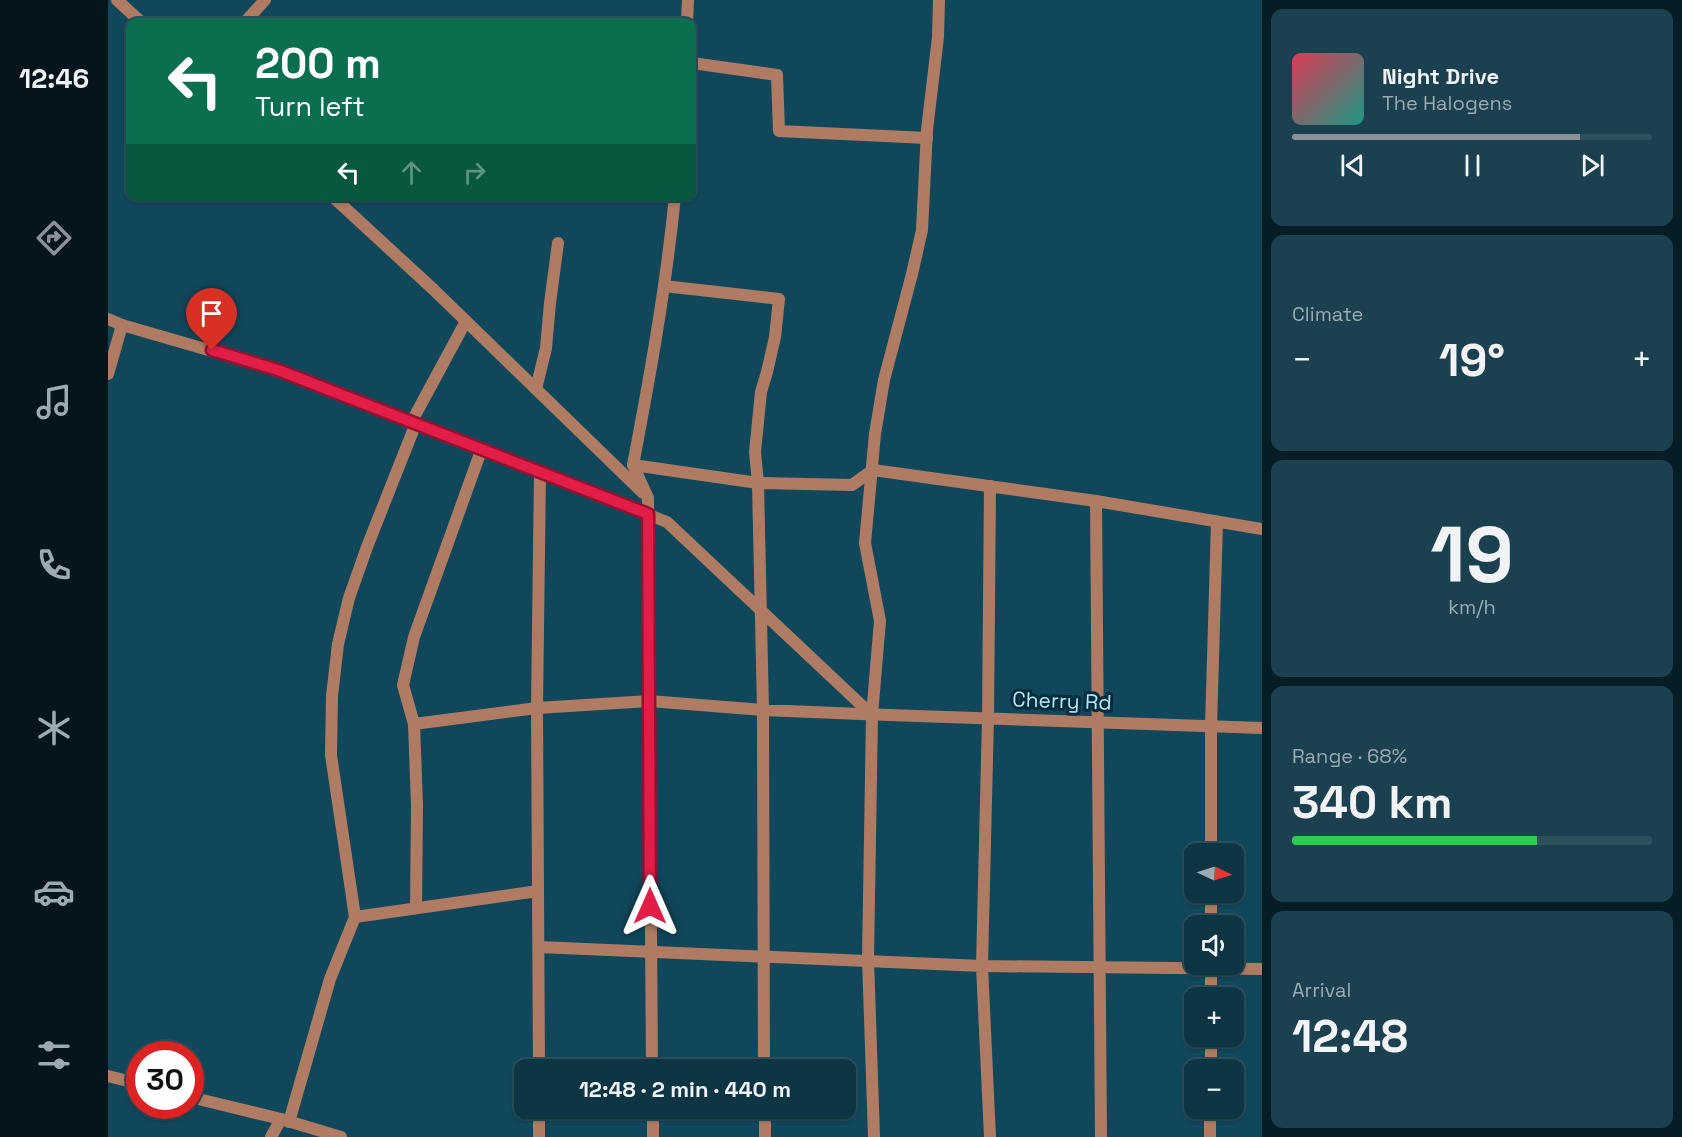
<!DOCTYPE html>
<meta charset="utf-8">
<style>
:root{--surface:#0d3544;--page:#1b404f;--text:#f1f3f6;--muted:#9aabb2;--line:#2d505d;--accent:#8c9099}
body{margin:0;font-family:"Space Grotesk",sans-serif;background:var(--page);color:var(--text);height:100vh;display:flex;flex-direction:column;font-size:22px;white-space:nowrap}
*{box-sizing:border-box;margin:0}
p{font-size:20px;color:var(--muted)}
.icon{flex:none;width:33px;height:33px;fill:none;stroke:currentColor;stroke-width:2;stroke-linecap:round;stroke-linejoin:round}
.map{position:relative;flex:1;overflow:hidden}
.sheet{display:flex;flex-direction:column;gap:9px;padding:9px;background:#071d25;width:420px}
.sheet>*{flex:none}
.banner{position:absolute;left:18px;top:18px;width:570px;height:183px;border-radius:12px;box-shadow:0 2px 4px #0004,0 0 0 2px var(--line);background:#0b6e4f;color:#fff;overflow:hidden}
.needle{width:39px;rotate:94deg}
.fabs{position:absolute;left:1076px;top:843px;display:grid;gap:12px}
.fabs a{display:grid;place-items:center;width:60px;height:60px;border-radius:12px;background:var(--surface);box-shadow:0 2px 4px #0004,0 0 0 2px var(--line);font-size:30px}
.speed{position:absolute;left:18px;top:1041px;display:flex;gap:12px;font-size:30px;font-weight:700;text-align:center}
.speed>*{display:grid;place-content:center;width:78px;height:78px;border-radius:50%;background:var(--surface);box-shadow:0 2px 4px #0004,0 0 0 2px var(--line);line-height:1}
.speed .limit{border:9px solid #d22;background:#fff;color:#111}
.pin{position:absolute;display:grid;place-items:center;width:51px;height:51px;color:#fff;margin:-62px -26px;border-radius:50% 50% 50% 0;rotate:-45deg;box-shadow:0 0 6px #0007}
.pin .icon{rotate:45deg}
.me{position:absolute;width:66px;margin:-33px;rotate:0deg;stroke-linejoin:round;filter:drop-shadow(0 0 4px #0008)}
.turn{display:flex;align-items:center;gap:21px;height:126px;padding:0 30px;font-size:27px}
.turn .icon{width:78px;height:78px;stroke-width:2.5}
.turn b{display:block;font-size:42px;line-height:51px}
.lanes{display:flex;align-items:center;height:57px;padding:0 30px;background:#0003;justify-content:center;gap:30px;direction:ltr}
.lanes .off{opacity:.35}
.big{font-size:45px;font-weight:700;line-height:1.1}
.sheet .tile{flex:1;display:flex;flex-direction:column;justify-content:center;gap:9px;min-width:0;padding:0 21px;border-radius:12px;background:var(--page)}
.sheet .dial{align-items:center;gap:0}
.dial b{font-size:78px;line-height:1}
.song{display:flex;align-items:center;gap:18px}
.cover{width:72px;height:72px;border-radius:9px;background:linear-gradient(135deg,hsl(350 70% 55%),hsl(170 70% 35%))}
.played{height:6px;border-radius:3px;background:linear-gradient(90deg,var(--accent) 80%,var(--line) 80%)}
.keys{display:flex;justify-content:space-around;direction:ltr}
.heat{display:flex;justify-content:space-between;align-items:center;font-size:33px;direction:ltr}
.charge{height:9px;border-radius:4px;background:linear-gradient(90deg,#34c759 68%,var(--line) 0)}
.trip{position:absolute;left:406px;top:1059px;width:342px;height:60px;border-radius:12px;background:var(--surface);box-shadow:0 2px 4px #0004,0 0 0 2px var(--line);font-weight:700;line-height:60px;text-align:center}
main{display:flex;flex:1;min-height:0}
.tabs{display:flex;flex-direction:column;width:108px;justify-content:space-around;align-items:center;background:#05151b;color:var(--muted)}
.tabs .icon{width:42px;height:42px}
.tabs .selected{color:var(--accent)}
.tabs b{font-size:27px;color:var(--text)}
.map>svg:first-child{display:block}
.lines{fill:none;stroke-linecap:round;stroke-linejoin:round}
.minor{stroke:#af7c63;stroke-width:12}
.route-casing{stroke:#92132f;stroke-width:15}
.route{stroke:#e11d48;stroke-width:10}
.labels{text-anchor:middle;stroke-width:6;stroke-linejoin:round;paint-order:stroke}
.street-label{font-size:21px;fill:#bae6fa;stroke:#002c3c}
</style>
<main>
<nav class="tabs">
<b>12:46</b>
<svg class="icon selected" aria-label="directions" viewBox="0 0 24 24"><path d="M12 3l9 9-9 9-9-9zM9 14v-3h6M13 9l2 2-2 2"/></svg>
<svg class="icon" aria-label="music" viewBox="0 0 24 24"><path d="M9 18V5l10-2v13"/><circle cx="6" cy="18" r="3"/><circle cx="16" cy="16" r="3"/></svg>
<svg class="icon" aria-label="phone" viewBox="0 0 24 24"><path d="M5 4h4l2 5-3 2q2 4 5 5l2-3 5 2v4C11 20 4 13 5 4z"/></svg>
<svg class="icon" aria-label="climate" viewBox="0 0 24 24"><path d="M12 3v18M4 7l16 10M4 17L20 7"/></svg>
<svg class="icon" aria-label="car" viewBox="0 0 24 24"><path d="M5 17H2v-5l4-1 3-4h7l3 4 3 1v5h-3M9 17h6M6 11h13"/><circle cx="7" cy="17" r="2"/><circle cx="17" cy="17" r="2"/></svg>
<svg class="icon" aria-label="filters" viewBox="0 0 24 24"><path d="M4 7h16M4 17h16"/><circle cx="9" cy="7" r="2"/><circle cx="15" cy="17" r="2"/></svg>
</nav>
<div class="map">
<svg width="1154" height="1137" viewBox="0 0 1154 1137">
<rect width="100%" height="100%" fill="#11475b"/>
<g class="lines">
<g class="minor">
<path d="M9 0 33 22"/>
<path d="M137 22 157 0"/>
<path d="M579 22 580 0"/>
<path d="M584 63 669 75 671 131 819 138"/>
<path d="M224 196 326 290 535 493"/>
<path d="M0 319 14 325 170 370 559 522 764 715"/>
<path d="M0 374 14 325"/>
<path d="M428 389 438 348 442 303 450 243"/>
<path d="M304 421 358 321"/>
<path d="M525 465C542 376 558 287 567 196"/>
<path d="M882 486 880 718 874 966 1154 969"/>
<path d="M988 501 993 1137"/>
<path d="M306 724 429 708 541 701 655 710 752 714 1154 728"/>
<path d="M1103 854V726L1109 522"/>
<path d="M308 908 309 805 306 724 295 685 306 637 374 448"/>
<path d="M247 917 430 891"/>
<path d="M1103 926V892"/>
<path d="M431 947 874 966 882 1137"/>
<path d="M1103 998V964"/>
<path d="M431 1070 429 708 432 471"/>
<path d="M544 1070 540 498 525 465 650 483 647 452 653 392 659 372 667 337 671 299 556 286"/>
<path d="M656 1070 655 710 650 483 744 485 765 470 988 501 1154 529"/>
<path d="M1103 1070V1036"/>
<path d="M0 1076 32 1084"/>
<path d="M82 1097 173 1119 233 1137"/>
<path d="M431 1108V1137"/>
<path d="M545 1108V1137"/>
<path d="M657 1108V1137"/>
<path d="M181 1122 222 979 247 917 223 755 224 696 230 644 241 598 259 547 308 423"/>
<path d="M163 1137 173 1119"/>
<path d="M766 1137 760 959 764 715 772 621 757 543 767 434 776 380 804 274 814 230 819 130 830 37 831 0"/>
<path d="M1102 1137V1108"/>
</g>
</g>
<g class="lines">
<defs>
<path id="route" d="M104 350 170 370 540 514 542 906"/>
</defs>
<use href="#route" class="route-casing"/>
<use href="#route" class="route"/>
</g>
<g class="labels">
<g class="street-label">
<text transform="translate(954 701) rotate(2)" y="7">Cherry Rd</text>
</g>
</g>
</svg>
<div class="fabs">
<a><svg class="needle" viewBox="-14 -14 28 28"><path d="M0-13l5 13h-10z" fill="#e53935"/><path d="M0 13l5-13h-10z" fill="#9aabb2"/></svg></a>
<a><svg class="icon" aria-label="sound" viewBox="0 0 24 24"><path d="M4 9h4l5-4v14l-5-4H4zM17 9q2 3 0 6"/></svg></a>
<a>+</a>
<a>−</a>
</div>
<div class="speed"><div class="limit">30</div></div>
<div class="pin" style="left:104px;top:350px;background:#d93025"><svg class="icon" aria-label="arrive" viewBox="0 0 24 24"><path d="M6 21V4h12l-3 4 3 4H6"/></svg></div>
<svg class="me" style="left:542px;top:906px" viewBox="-20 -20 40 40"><path d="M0-17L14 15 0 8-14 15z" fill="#e11d48" stroke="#fff" stroke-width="4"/></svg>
<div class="trip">12:48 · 2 min · 440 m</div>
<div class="banner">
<div class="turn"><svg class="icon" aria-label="left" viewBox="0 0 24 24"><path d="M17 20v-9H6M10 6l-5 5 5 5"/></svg><div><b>200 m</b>Turn left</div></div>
<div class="lanes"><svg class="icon" aria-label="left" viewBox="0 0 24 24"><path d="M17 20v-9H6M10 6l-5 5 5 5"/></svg><svg class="icon off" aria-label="ahead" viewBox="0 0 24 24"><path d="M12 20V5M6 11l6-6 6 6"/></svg><svg class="icon off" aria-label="right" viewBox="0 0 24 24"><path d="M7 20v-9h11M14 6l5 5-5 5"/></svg></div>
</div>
</div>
<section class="sheet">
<div class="tile">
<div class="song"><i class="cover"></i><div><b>Night Drive</b><p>The Halogens</p></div></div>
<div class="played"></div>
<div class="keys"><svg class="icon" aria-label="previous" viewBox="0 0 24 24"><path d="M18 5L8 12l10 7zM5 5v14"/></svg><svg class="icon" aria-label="pause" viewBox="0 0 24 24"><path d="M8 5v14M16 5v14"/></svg><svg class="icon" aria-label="next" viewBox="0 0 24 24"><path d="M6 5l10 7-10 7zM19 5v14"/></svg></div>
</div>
<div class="tile"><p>Climate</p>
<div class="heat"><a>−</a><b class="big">19°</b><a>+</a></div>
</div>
<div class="tile dial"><b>19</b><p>km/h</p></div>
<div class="tile"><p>Range · 68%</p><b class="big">340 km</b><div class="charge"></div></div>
<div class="tile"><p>Arrival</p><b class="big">12:48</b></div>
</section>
</main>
